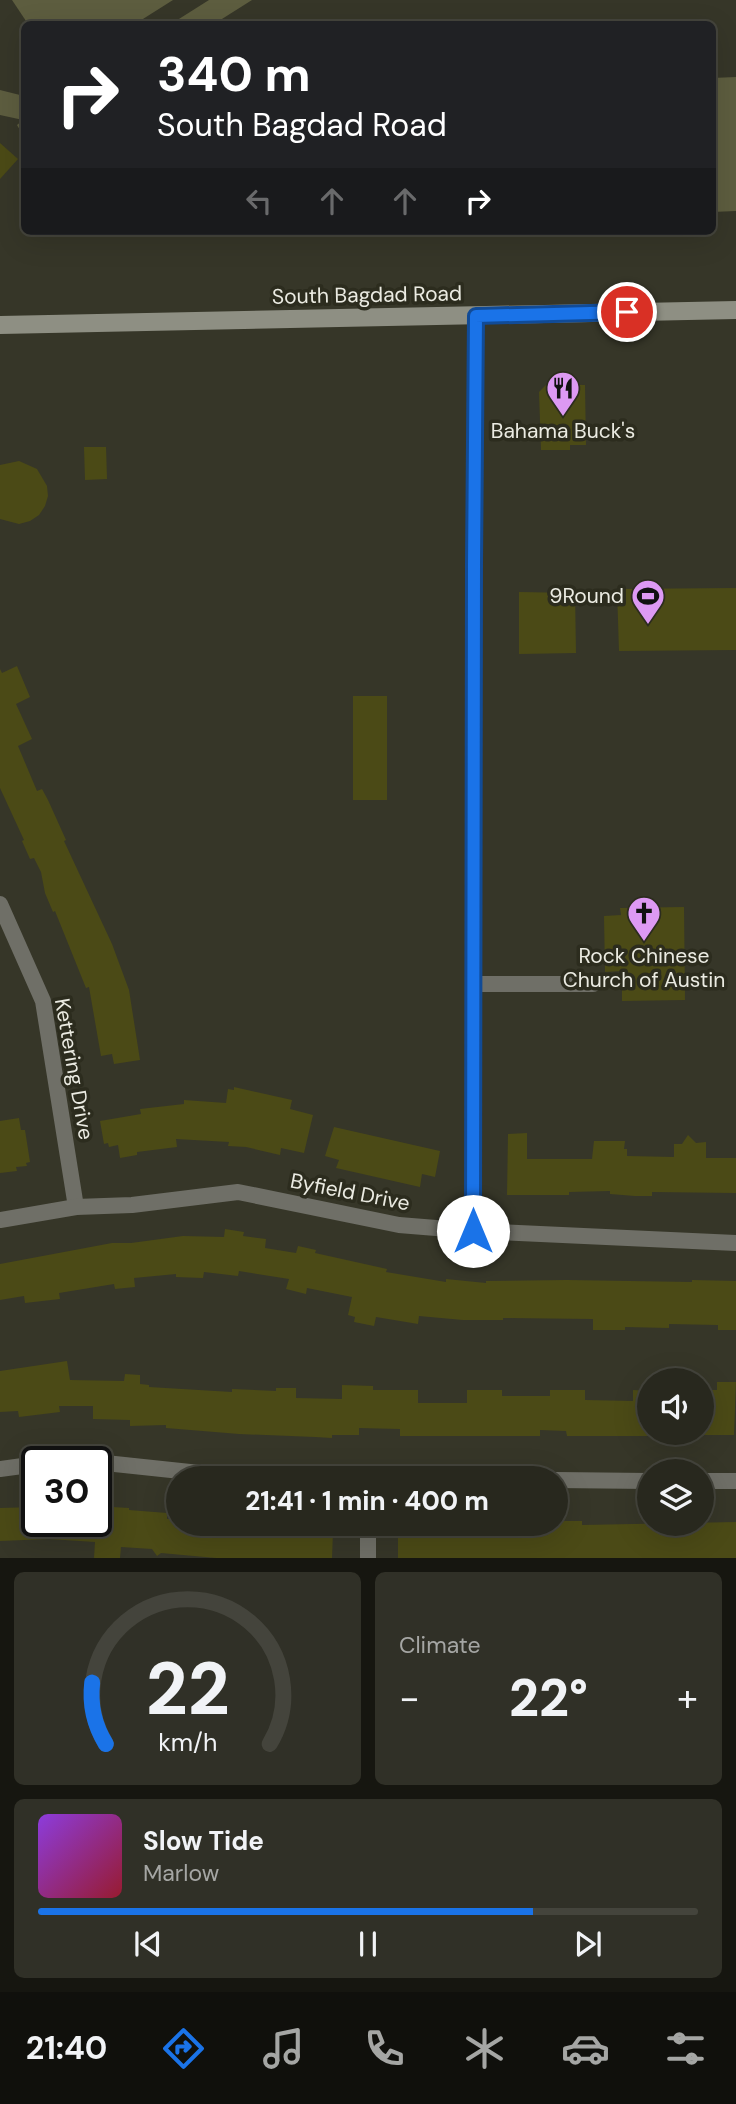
<!DOCTYPE html>
<meta charset="utf-8">
<style>
:root{--surface:#28281e;--page:#303027;--text:#f1f3f6;--muted:#a5a6a4;--line:#44443c;--accent:#1a73e8}
body{margin:0;font-family:"DM Sans",sans-serif;background:var(--page);color:var(--text);height:100vh;display:flex;flex-direction:column;font-size:26px;white-space:nowrap}
*{box-sizing:border-box;margin:0}
p{font-size:23px;color:var(--muted)}
.icon{flex:none;width:38px;height:38px;fill:none;stroke:currentColor;stroke-width:2;stroke-linecap:round;stroke-linejoin:round}
.map{position:relative;height:1558px;overflow:hidden}
.drawer{display:flex;flex-direction:column;gap:14px;padding:14px;background:#161610;flex:1}
.drawer>*{flex:none}
.top-card{position:absolute;left:21px;top:21px;width:695px;height:214px;border-radius:10px;box-shadow:0 7px 28px #0002,0 0 0 2px var(--line);background:#202124;color:#fff;overflow:hidden}
.tools{position:absolute;left:637px;top:1368px;display:grid;gap:14px}
.tools a{display:grid;place-items:center;width:77px;height:77px;border-radius:50%;background:var(--surface);box-shadow:0 7px 28px #0002,0 0 0 2px var(--line);font-size:35px}
.speed{position:absolute;left:21px;top:1446px;display:flex;gap:14px;font-size:35px;font-weight:700;text-align:center}
.speed>*{display:grid;place-content:center;width:91px;height:91px;border-radius:50%;background:var(--surface);box-shadow:0 7px 28px #0002,0 0 0 2px var(--line);line-height:1}
.speed .limit{border:4px solid #111;border-radius:10px;background:#fff;color:#111}
.pin{position:absolute;display:grid;place-items:center;width:60px;height:60px;color:#fff;margin:-30px;border:4px solid #fff;border-radius:50%;box-shadow:0 2px 7px #0007}
.me{position:absolute;width:77px;margin:-38px;rotate:0deg;stroke-linejoin:round;filter:drop-shadow(0 0 5px #0008)}
.turn{display:flex;align-items:center;gap:24px;height:147px;padding:0 21px;font-size:32px}
.turn .icon{width:91px;height:91px;stroke-width:2.5}
.turn b{display:block;font-size:49px;line-height:60px}
.lanes{display:flex;align-items:center;height:66px;padding:0 21px;background:#0003;justify-content:center;gap:35px;direction:ltr}
.lanes .off{opacity:.35}
.big{font-size:52px;font-weight:800;line-height:1.1}
.drawer .card{flex:1;display:flex;flex-direction:column;justify-content:center;gap:10px;min-width:0;padding:0 24px;border-radius:10px;background:var(--page)}
.drawer .dial{align-items:center;gap:0}
.dial svg{height:182px;overflow:visible;fill:none;stroke:var(--line);stroke-width:7;stroke-linecap:round;text-anchor:middle}
.dial text{fill:var(--text);stroke:none}
.song{display:flex;align-items:center;gap:21px}
.cover{width:84px;height:84px;border-radius:10px;background:linear-gradient(135deg,hsl(270 70% 55%),hsl(350 70% 35%))}
.played{height:7px;border-radius:4px;background:linear-gradient(90deg,var(--accent) 75%,var(--line) 75%)}
.keys{display:flex;justify-content:space-around;direction:ltr}
.heat{display:flex;justify-content:space-between;align-items:center;font-size:38px;direction:ltr}
.drawer .tiles{flex:1;display:grid;gap:14px;grid-template-columns:1fr 1fr}
.card:last-child{grid-column:span 2}
.trip{position:absolute;left:166px;top:1466px;width:402px;height:70px;border-radius:35px;background:var(--surface);box-shadow:0 7px 28px #0002,0 0 0 2px var(--line);font-weight:800;line-height:70px;text-align:center}
.dock{display:flex;height:112px;justify-content:space-around;align-items:center;background:#10100c;color:var(--muted)}
.dock .icon{width:49px;height:49px}
.dock .selected{color:var(--accent)}
.dock b{font-size:32px;color:var(--text)}
.map>svg:first-child{display:block}
.green{fill:#5d5d3f}
.building{fill:#4b4a16}
.lines{fill:none;stroke-linecap:round;stroke-linejoin:round}
.minor{stroke:#6f6f67;stroke-width:16}
.secondary{stroke:#8e8f83;stroke-width:18}
.route-casing{stroke:#114b97;stroke-width:18}
.route{stroke:#1a73e8;stroke-width:12}
.labels{text-anchor:middle;stroke-width:7;stroke-linejoin:round;paint-order:stroke}
.street-label{font-size:21px;fill:#ebebe2;stroke:#2c2c1e}
.poi-label{font-size:21px;fill:#ebebe2;stroke:#2c2c1e}
</style>
<div class="map">
<svg width="736" height="1558" viewBox="0 0 736 1558">
<rect width="100%" height="100%" fill="#363628"/>
<g class="green">
<path d="M12 0H173L135 24H28Z"/>
<path d="M209 0H252L214 24H171Z"/>
<path d="M736 77V211L712 212V78Z"/>
<path d="M0 90 24 96V137L17 125 23 120 0 115Z"/>
</g>
<g class="building">
<path d="M0 143 18 159 0 179Z"/>
<path d="M547 384 585 385 586 445H570V450H541L539 392Z"/>
<path d="M84 447H106L107 479 85 480Z"/>
<path d="M19 461 37 469 47 486 48 496 45 506 39 515 30 521 19 524 0 519V465Z"/>
<path d="M736 588V650L619 651 617 589Z"/>
<path d="M519 592 575 593 576 653 519 654Z"/>
<path d="M17 666 30 697 16 704 32 739 18 746 37 791 42 789 48 800 66 840 64 841 112 944 129 990 140 1060 114 1064 112 1054 101 1056 89 987 86 988 55 911 53 912 45 893 41 872 34 858 30 859 22 841 24 840 0 788V669L2 673Z"/>
<rect x="353" y="696" width="34" height="104"/>
<path d="M684 907 685 1000 622 1001V971L605 972 604 916 621 915 620 908Z"/>
<path d="M234 1087 292 1100 290 1109 313 1115 304 1153 281 1148 280 1155 246 1147 228 1146 229 1142 176 1139 177 1147 137 1152V1155L120 1158 118 1145 109 1147 108 1143 104 1144 100 1121 141 1114 140 1109 184 1104V1100L226 1103 228 1089 234 1090Z"/>
<path d="M19 1118 21 1130H25L30 1162 26 1163 27 1166 16 1167 17 1171 0 1173V1121Z"/>
<path d="M334 1127 440 1151 435 1177 422 1174 420 1187 336 1168 339 1160 325 1156Z"/>
<path d="M527 1133V1159H592L594 1141H625L624 1149H627V1156L674 1157V1144H682L688 1135 696 1143 706 1142V1158H736V1193L652 1192V1196H635L610 1194V1191L569 1192V1195H507L508 1134Z"/>
<path d="M225 1229 244 1232 243 1236 266 1239 265 1248 296 1253 298 1246 316 1250 315 1253 387 1269 386 1272 446 1282V1279L486 1283V1281L567 1280 692 1282V1280L736 1281V1330H718V1325L669 1324V1328L625 1327V1330H593V1319L503 1318V1320H463L419 1316 418 1324 376 1317 374 1326 354 1322 355 1317 348 1315 352 1297 307 1288 306 1294 286 1289 289 1279 239 1271 238 1276 204 1272 203 1278 176 1277V1274L134 1278 135 1287 115 1289 114 1284 59 1293 60 1299 25 1303 24 1296 0 1300V1264L112 1243H131L183 1236 224 1237Z"/>
<path d="M67 1361 70 1380 124 1381 125 1374 140 1375V1384L149 1385V1387L232 1392V1389L276 1391V1388H296V1398L342 1399V1385L373 1386V1390H418V1403H467V1390H502V1396H550V1390H585V1400L633 1401V1390L649 1391V1436H567L566 1431 540 1430V1436H400V1429L359 1428V1435H332V1438L315 1437 239 1434 166 1428V1425L130 1426V1420L93 1419V1406H59L60 1412 19 1417 18 1411 0 1412V1371Z"/>
<path d="M717 1382H736L734 1435H702V1390H717Z"/>
<path d="M37 1507V1521H97L100 1509H112V1507L129 1508V1510L167 1513V1519H178V1524H318V1530L333 1532 332 1558H216L161 1553 157 1556 152 1549 121 1547 120 1558H94L95 1542 49 1539 0 1541V1508Z"/>
<path d="M562 1521H582V1525L736 1522V1558H398V1527H402V1524H562Z"/>
</g>
<g class="lines">
<g class="minor">
<path d="M0 904 43 1001 76 1207"/>
<path d="M473 984H593"/>
<path d="M0 1220 76 1207 132 1205 238 1192 399 1225 473 1231 736 1243"/>
<path d="M473 1231 474 565 476 316"/>
<path d="M56 1461H85"/>
<path d="M96 1462 237 1477 338 1479"/>
<path d="M0 1469 37 1464"/>
<path d="M556 1480 649 1481"/>
<path d="M702 1481H736"/>
<path d="M368 1558V1524"/>
</g>
<path class="secondary" d="M0 325 736 310"/>
</g>
<g class="lines">
<defs>
<path id="route" d="M473 1231 474 565 476 316 627 312"/>
</defs>
<use href="#route" class="route-casing"/>
<use href="#route" class="route"/>
</g>
<defs>
<symbol id="restaurant-pin" viewBox="-11 -11 22 30"><path d="M0 17L-7.5 6A9.5 9.5 0 1 1 7.5 6Z" fill="#dd99f3" stroke="#2c2c1e"/><path d="M-5-6h1v4h1v-4h1v4h1v-4h1v5L-1.5 .5V6h-2V.5L-5-1ZM5-6V6H3V1.5H1.5Q1.5-4 5-6Z" fill="#111"/></symbol>
<symbol id="stadium-pin" viewBox="-11 -11 22 30"><path d="M0 17L-7.5 6A9.5 9.5 0 1 1 7.5 6Z" fill="#dd99f3" stroke="#2c2c1e"/><path d="M0-5a6.5 5 0 1 0 0 10a6.5 5 0 1 0 0-10ZM-3.5-1.8h7v3.6h-7Z" fill="#111"/></symbol>
<symbol id="church-pin" viewBox="-11 -11 22 30"><path d="M0 17L-7.5 6A9.5 9.5 0 1 1 7.5 6Z" fill="#dd99f3" stroke="#2c2c1e"/><path d="M-1.2-6h2.4v3.5h3.3v2.4h-3.3V6h-2.4V-.1h-3.3v-2.4h3.3Z" fill="#111"/></symbol>
</defs>
<g fill-rule="evenodd">
<use href="#restaurant-pin" x="544" y="369" width="38" height="52"/>
<use href="#stadium-pin" x="629" y="577" width="38" height="52"/>
<use href="#church-pin" x="625" y="894" width="38" height="52"/>
</g>
<g class="labels">
<g class="street-label">
<text transform="translate(367 295) rotate(-1)" y="7">South Bagdad Road</text>
<text transform="translate(74 1069) rotate(80)" y="7">Kettering Drive</text>
<text transform="translate(350 1192) rotate(11)" y="7">Byfield Drive</text>
</g>
<g class="poi-label">
<text x="563" y="438">Bahama Buck's</text>
<text x="624" y="603" text-anchor="end">9Round</text>
<text x="644" y="963">Rock Chinese<tspan x="644" dy="24">Church of Austin</tspan></text>
</g>
</g>
</svg>
<div class="tools">
<a><svg class="icon" aria-label="sound" viewBox="0 0 24 24"><path d="M4 9h4l5-4v14l-5-4H4zM17 9q2 3 0 6"/></svg></a>
<a><svg class="icon" aria-label="layers" viewBox="0 0 24 24"><path d="M12 4l9 5-9 5-9-5zM3 14l9 5 9-5"/></svg></a>
</div>
<div class="speed"><div class="limit">30</div></div>
<div class="pin" style="left:627px;top:312px;background:#d93025"><svg class="icon" aria-label="arrive" viewBox="0 0 24 24"><path d="M6 21V4h12l-3 4 3 4H6"/></svg></div>
<svg class="me" style="left:473px;top:1231px" viewBox="-20 -20 40 40"><circle r="19" fill="#fff"/><path d="M0-13L10 11 0 6-10 11z" fill="#1a73e8"/></svg>
<div class="trip">21:41 · 1 min · 400 m</div>
<div class="top-card">
<div class="turn"><svg class="icon" aria-label="right" viewBox="0 0 24 24"><path d="M7 20v-9h11M14 6l5 5-5 5"/></svg><div><b>340 m</b>South Bagdad Road</div></div>
<div class="lanes"><svg class="icon off" aria-label="left" viewBox="0 0 24 24"><path d="M17 20v-9H6M10 6l-5 5 5 5"/></svg><svg class="icon off" aria-label="ahead" viewBox="0 0 24 24"><path d="M12 20V5M6 11l6-6 6 6"/></svg><svg class="icon off" aria-label="ahead" viewBox="0 0 24 24"><path d="M12 20V5M6 11l6-6 6 6"/></svg><svg class="icon" aria-label="right" viewBox="0 0 24 24"><path d="M7 20v-9h11M14 6l5 5-5 5"/></svg></div>
</div>
</div>
<section class="drawer">
<div class="tiles">
<div class="card dial"><svg viewBox="0 0 100 80">
<path d="M14 69A42 42 0 1 1 86 69"/>
<path d="M14 69A42 42 0 0 1 8 42" stroke="#1a73e8"/>
<text x="50" y="56" font-size="32" font-weight="700">22</text>
<text x="50" y="72" font-size="11">km/h</text>
</svg></div>
<div class="card"><p>Climate</p>
<div class="heat"><a>−</a><b class="big">22°</b><a>+</a></div>
</div>
<div class="card">
<div class="song"><i class="cover"></i><div><b>Slow Tide</b><p>Marlow</p></div></div>
<div class="played"></div>
<div class="keys"><svg class="icon" aria-label="previous" viewBox="0 0 24 24"><path d="M18 5L8 12l10 7zM5 5v14"/></svg><svg class="icon" aria-label="pause" viewBox="0 0 24 24"><path d="M8 5v14M16 5v14"/></svg><svg class="icon" aria-label="next" viewBox="0 0 24 24"><path d="M6 5l10 7-10 7zM19 5v14"/></svg></div>
</div>
</div>
</section>
<nav class="dock">
<b>21:40</b>
<svg class="icon selected" aria-label="directions" viewBox="0 0 24 24"><path d="M12 3l9 9-9 9-9-9zM9 14v-3h6M13 9l2 2-2 2"/></svg>
<svg class="icon" aria-label="music" viewBox="0 0 24 24"><path d="M9 18V5l10-2v13"/><circle cx="6" cy="18" r="3"/><circle cx="16" cy="16" r="3"/></svg>
<svg class="icon" aria-label="phone" viewBox="0 0 24 24"><path d="M5 4h4l2 5-3 2q2 4 5 5l2-3 5 2v4C11 20 4 13 5 4z"/></svg>
<svg class="icon" aria-label="climate" viewBox="0 0 24 24"><path d="M12 3v18M4 7l16 10M4 17L20 7"/></svg>
<svg class="icon" aria-label="car" viewBox="0 0 24 24"><path d="M5 17H2v-5l4-1 3-4h7l3 4 3 1v5h-3M9 17h6M6 11h13"/><circle cx="7" cy="17" r="2"/><circle cx="17" cy="17" r="2"/></svg>
<svg class="icon" aria-label="filters" viewBox="0 0 24 24"><path d="M4 7h16M4 17h16"/><circle cx="9" cy="7" r="2"/><circle cx="15" cy="17" r="2"/></svg>
</nav>
